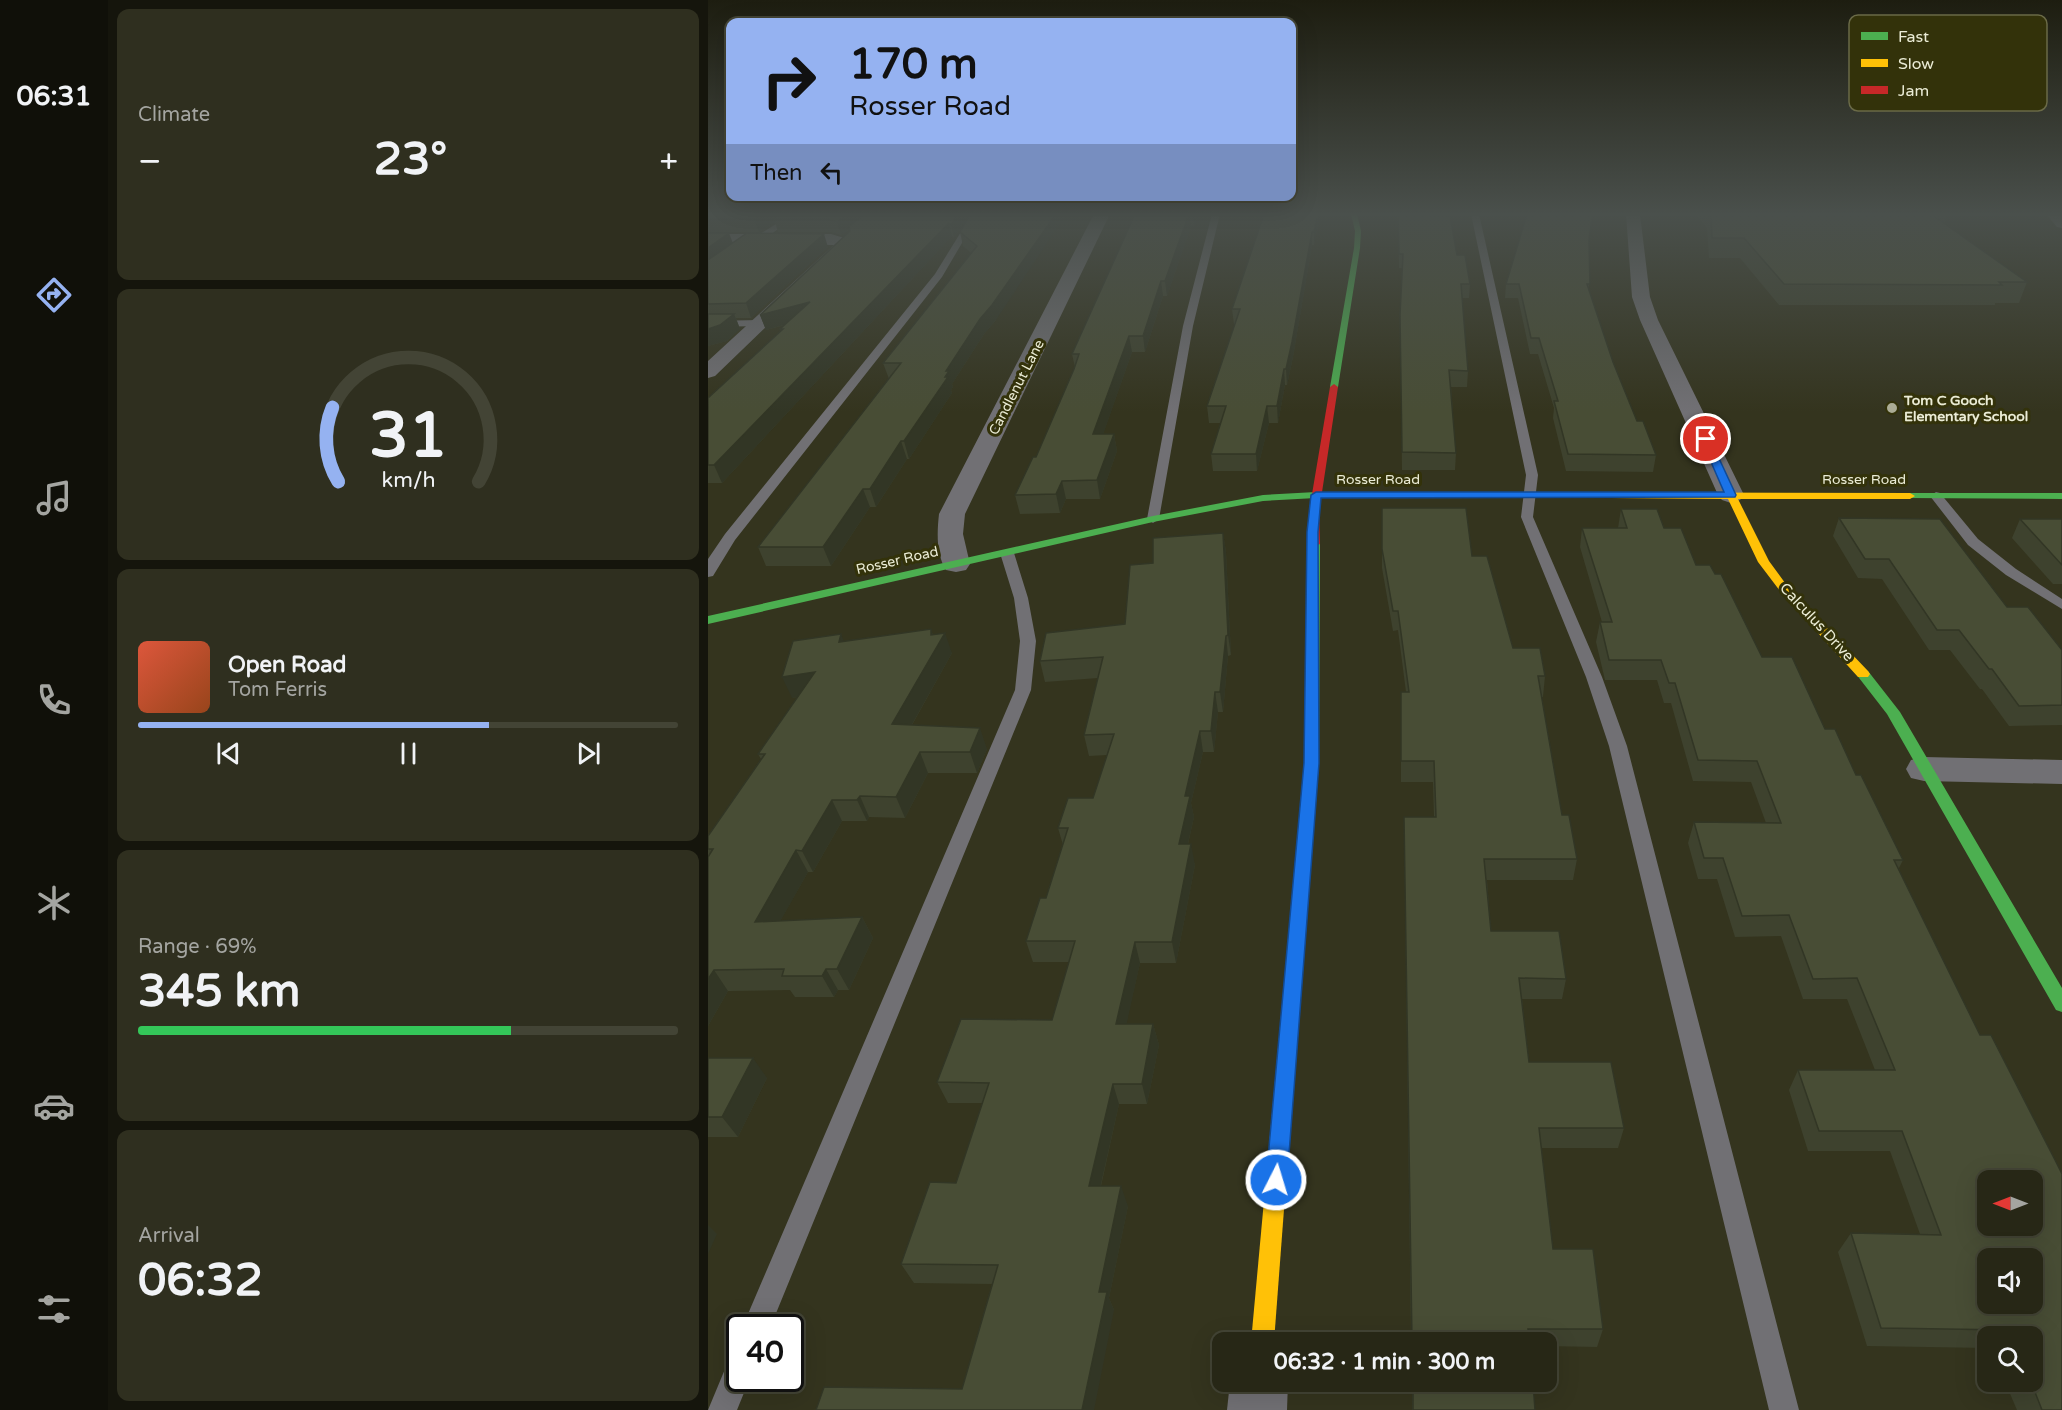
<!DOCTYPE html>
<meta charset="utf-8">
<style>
:root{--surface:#272716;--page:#2f2f1f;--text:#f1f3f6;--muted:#a4a5a1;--line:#434435;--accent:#95b2f1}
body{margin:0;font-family:"Varela Round",sans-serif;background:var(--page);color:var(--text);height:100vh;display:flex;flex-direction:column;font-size:22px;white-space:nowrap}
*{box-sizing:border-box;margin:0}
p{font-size:20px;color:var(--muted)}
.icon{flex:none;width:33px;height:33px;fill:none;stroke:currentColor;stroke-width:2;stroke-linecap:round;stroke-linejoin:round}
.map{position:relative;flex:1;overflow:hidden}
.panel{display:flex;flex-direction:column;gap:9px;padding:9px;background:#15150c;width:600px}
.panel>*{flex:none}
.guide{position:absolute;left:18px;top:18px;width:570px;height:183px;border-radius:12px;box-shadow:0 6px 24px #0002,0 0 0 2px var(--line);background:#95b2f1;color:#111;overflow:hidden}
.needle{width:39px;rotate:270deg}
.controls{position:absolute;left:1269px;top:1170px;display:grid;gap:12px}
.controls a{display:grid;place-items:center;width:66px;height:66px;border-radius:12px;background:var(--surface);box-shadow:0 6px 24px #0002,0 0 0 2px var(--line);font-size:30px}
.speed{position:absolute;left:18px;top:1314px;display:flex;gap:12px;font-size:30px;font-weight:700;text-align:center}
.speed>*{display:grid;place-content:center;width:78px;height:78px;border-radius:50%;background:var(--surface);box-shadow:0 6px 24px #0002,0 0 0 2px var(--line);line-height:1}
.speed .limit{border:3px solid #111;border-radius:9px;background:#fff;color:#111}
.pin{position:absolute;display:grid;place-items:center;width:51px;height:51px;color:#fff;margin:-26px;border:3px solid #fff;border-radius:50%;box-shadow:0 2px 6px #0007}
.me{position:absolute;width:66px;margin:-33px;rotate:5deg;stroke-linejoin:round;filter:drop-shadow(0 0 4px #0008)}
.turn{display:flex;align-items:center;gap:21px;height:126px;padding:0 24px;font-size:27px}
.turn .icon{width:78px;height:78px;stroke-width:2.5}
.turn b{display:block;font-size:42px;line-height:51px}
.then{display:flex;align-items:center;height:57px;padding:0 24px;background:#0003;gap:12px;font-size:22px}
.big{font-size:45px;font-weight:700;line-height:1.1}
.panel .card{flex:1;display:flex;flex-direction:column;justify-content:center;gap:9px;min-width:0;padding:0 21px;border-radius:12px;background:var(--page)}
.panel .dial{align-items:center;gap:0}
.dial svg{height:156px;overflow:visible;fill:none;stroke:var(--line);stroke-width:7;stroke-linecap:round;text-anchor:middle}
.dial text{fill:var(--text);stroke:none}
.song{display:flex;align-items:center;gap:18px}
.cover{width:72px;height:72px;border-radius:9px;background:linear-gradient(135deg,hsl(10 70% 55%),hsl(20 70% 35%))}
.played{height:6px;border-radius:3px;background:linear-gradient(90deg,var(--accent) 65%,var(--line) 65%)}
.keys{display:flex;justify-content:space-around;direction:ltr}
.heat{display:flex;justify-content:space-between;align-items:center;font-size:33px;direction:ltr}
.charge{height:9px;border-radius:4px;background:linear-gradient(90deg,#34c759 69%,var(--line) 0)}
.trip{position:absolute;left:504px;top:1332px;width:345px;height:60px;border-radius:12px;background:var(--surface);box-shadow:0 6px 24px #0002,0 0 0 2px var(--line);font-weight:700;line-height:60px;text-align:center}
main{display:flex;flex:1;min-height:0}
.menu{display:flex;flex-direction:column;width:108px;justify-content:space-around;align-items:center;background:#101009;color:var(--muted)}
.menu .icon{width:42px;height:42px}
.menu .on{color:var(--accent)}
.menu b{font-size:27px;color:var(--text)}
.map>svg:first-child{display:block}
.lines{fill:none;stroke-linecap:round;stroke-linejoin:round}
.lane{fill:#717074;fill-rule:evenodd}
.street{fill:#717074;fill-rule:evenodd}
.fast{fill:#4caf50;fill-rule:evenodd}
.slow{fill:#ffc107;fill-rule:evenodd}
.jam{fill:#c62828;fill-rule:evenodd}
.wall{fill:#3e422e}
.shaded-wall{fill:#323625}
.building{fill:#484d35;stroke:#323625;stroke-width:1.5;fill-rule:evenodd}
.route{fill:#1a73e8;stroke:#114b97;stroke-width:1.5}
.poi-dot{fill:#abac96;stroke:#33320a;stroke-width:2}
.labels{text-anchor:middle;stroke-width:6;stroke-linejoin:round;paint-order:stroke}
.far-street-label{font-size:14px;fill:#ebecd6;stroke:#33320a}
.far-poi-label{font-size:14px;font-weight:bold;fill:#ebecd6;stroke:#33320a;text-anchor:start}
.street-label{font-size:15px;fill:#ebecd6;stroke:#33320a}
.key{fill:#33320a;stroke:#6a6a47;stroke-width:1.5}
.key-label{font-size:16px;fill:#ebecd6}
</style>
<main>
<nav class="menu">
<b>06:31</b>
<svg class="icon on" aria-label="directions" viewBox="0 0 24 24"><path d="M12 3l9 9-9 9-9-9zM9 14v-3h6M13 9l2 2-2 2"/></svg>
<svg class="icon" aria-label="music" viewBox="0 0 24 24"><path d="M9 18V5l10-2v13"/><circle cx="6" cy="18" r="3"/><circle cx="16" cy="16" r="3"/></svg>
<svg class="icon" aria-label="phone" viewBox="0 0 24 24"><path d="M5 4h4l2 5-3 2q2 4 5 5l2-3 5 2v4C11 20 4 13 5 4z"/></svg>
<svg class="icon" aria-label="climate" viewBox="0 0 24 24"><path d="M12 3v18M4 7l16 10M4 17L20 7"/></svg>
<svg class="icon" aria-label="car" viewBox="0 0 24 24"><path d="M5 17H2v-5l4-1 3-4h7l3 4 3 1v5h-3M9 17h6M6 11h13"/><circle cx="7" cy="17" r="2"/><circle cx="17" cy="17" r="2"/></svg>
<svg class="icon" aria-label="filters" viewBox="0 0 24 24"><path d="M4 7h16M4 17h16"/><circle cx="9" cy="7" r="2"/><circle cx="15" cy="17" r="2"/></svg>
</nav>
<section class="panel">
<div class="card"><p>Climate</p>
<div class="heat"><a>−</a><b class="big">23°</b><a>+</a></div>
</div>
<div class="card dial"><svg viewBox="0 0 100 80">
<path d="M14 69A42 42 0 1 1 86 69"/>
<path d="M14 69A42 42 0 0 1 11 31" stroke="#95b2f1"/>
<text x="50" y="56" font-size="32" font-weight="700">31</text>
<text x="50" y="72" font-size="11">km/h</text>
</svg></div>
<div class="card">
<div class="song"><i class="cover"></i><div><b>Open Road</b><p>Tom Ferris</p></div></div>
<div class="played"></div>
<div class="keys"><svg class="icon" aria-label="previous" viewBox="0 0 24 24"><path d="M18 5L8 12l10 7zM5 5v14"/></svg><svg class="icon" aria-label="pause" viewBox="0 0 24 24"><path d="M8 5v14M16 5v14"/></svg><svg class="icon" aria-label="next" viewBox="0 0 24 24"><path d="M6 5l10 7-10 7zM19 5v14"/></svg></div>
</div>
<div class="card"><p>Range · 69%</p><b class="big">345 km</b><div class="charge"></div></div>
<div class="card"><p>Arrival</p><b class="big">06:32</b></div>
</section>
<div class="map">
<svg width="1354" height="1410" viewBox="0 0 1354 1410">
<rect width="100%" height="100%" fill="#34341e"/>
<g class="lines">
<g class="lane">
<path d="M84 214H92L53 241H47V237Z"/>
<path d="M264 214H271L234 277 27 540 5 576 0 577V559L17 534 227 274Z"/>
<path d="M504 214H512L485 326 451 519 445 523 439 519 475 326Z"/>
<path d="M763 214H771L830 475 825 517 894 677 919 746 1091 1410H1061L901 746 878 677 813 517 818 475Z"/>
<path d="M0 321 53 320 58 323 53 326 0 327Z"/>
<path d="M1228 492 1232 493 1270 539 1308 569 1354 599V609L1298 575 1260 545 1222 496Z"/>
<path d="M299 549 306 553 320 598 328 641 323 690 62 1328H34L307 690 312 641 306 598 292 553Z"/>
<path d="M32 1353V1378H42L29 1410H0L22 1357Z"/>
</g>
<g class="street">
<path d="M386 214H400V218L257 514 255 534 262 564 258 570 248 572 238 570C228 554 229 532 231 514Z"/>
<path d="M918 214H932L942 297 950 320 1036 495 1032 500 1023 503 1014 500 1010 495 932 320 924 297Z"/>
<path d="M1338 214H1353L1354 228 1349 227Z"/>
<path d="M0 234H123L143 240 145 243 7 376 0 378V361L126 245 0 244Z"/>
<path d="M1216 757 1354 760V784L1216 781 1203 778 1198 769 1203 760Z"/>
<path d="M522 1382H580L579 1410H519Z"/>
</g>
<g class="fast">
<path d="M643 214H649L653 231 652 248 630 387 626 390 622 387 646 248 647 231Z"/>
<path d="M608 492H783L788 495 783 498H608L555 501 445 522 0 624V616L445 516 555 495Z"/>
<path d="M1202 493H1354V499L1198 498V494Z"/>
<path d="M606 541 612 544 611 763 589 1037 587 1043 580 1045 573 1043 571 1037 597 763 600 544Z"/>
<path d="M1155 670 1160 671 1192 712 1354 988V1012L1348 1010 1179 714 1148 674Z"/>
</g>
<g class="slow">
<path d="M783 492 1202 493 1207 496 1202 499H1030L1061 561 1080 587 1160 671 1162 674 1160 677H1150L1072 591 1050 562 1020 499 779 497V493Z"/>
<path d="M580 1029 587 1031 589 1037 566 1342H543L571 1037 573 1031Z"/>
</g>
<path class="jam" d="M626 384 630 387 611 512 612 544 606 547 600 544 601 512 622 387Z"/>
</g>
<g class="wall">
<path d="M0 214H261L246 238 244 236 14 483H0V398L73 331 72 329 77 325 58 330 52 315 142 231V229L133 235 123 232H70L67 222 51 232H0Z"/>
<path d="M262 214 288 320 276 334 244 384 245 387 243 390 244 393 201 459H199L168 507H162L123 566H58L50 547 181 379 175 363 263 253 255 246 252 232Z"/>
<path d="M427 214H502L501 216 489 219 486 226H483L459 296H455L437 352H424L395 434H406L409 451 392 499H358L352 513 312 514 307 495 328 457 367 367 364 354Z"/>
<path d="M513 214H613L606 245H604L585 357 579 385H577L570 423H561L549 471H505L503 454 513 423H501L499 406 527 324H526L524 309 555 217 514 216Z"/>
<path d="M690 214 718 216 749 255 762 284 761 298H754L760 371 759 387H743L748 453 747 470H694L692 330 694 268H691Z"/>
<path d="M988 214H1239L1236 224 1319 282 1311 303H1287V305H1071L1032 258H1001L999 228Z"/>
<path d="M0 233 25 243 120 247 43 318H28L32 329 19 341 0 346Z"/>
<path d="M881 240V290L905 362 929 421 948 455 945 472 858 471 845 418 846 408 830 354H822L810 298H797L798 284Z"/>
<path d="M674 508 764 556 805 648 837 676 835 697H833L854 815 869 859 865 880H779L783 931 858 979 854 999H814L821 1062 916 1128 910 1148H833L845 1249 895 1329 889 1347 838 1346V1342H703L696 817H726L725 782H693V692H698L690 630 685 631 674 568Z"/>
<path d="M913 509 956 528 988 565 1007 574 1054 657 1117 729 1148 775 1195 860 1191 868 1354 1410H1309L1297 1382H1324V1336H1280V1348L1159 1346 1130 1252 1143 1233 1212 1234 1182 1151H1100L1081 1090 1090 1070H1167L1139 999H1095L1073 936 1027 937 1009 879H990L980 843 986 822 1058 823 1043 782 985 781 963 703H956L949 680H897L888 642 892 622H894L872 547 874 528H910Z"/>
<path d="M1131 518 1299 607 1354 650V725L1301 726 1274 689H1272L1242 650H1221L1174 579 1150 578 1125 536Z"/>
<path d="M1312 519H1354V584H1345L1304 538Z"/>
<path d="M515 533 518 552 523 655 520 656 515 712H510L506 752H495L483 803 486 817 480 844 487 865 468 963H432L418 1024H445L451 1045 439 1104H411L393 1186 420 1206 401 1298 406 1310 254 1389 284 1284 206 1283 193 1264 248 1183 275 1103H240L229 1082 344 1020 361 962H325L318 941 338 898 355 845 350 828 385 798 399 755 381 756 376 735 390 678 337 682 332 661 417 624 445 563Z"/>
<path d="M223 629 225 635 244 653 204 725 279 749 269 773H220L197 818 161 817 159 821H134L105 872H100L72 921 154 917 165 938 141 990H130L126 997H87L82 990 20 991 0 1026V836L53 759 50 754 90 697 84 698 136 641Z"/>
<path d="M0 1058 59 1078 30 1137H0Z"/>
<path d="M704 1382H825L827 1410H704Z"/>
</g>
<g class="shaded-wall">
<path d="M54 214H79L66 219 67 222 51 232 46 219Z"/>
<path d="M140 214H163L133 235 129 222Z"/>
<path d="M250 214H261L246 238 243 225Z"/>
<path d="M348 214H358L288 320 276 334 244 384 245 387 243 390 244 393 201 459 196 441 238 371 272 319Z"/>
<path d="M481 214 483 226 459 296 457 281Z"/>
<path d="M485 214H502L501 216 489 219 486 226Z"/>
<path d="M610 214H613L606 245V232Z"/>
<path d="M241 223 244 236 14 483 6 465Z"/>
<path d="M604 232V245L585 357 579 385 578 369Z"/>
<path d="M21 233 26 246 0 266V248Z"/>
<path d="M116 234 120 247 43 318 38 303Z"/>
<path d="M453 281 455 296 437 352 435 336Z"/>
<path d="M102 302 107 316 58 330 52 315Z"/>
<path d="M26 314 32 329 19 341 0 346V329Z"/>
<path d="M421 336 424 352 389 452 385 434Z"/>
<path d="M576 369 577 385 570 423 569 406Z"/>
<path d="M559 406 561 423 549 471 548 454Z"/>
<path d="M406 434 409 451 392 499 389 480Z"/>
<path d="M193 441 199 459 168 507 162 489Z"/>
<path d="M354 481 358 499 352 513 348 494Z"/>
<path d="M155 489 162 507 123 566 115 547Z"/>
<path d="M515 533 518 552 523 655 520 635Z"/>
<path d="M223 629 229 646 237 633 244 653 193 744 184 724 223 635Z"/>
<path d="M133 634 141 654 131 642Z"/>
<path d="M518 636 520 656 515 712 512 692Z"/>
<path d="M107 672 116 693 84 698 74 677Z"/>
<path d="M507 692 510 712 506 752 503 731Z"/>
<path d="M272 728 279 749 269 773 262 752Z"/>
<path d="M492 731 495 752 483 803 486 817 475 865 471 844 477 796Z"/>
<path d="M212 752 220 773 197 818 188 797Z"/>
<path d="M152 796 161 817 159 821 149 800Z"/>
<path d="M124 800 134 821 105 872 94 851Z"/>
<path d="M483 844 487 865 468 963 464 942Z"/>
<path d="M88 850 100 872 60 943 47 922Z"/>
<path d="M154 917 165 938 141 990 129 969Z"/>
<path d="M427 942 432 963 414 1045 408 1024Z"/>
<path d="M118 969 130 990 126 997 114 976Z"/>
<path d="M6 970 20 991 0 1026V979Z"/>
<path d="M445 1024 451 1045 439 1104 434 1084Z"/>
<path d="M45 1058 59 1078 30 1137 14 1117Z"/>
<path d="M405 1084 411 1104 388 1206 381 1186Z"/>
<path d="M413 1186 420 1206 401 1298 406 1310 386 1410H374L391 1292Z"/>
<path d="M0 1225 9 1234 0 1254Z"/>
</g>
<g class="building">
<path d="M0 214H54L46 219H0Z"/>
<path d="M73 214H140L129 222 119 219H66Z"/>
<path d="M158 214H250L243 225 241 223 6 465H0V398L75 329H72L102 302 52 315 142 231 141 226Z"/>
<path d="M262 214H348L284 305 272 319 238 371H241L237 377H240L196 441H193L162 489H155L115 547H50L193 363H175L269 246 252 232Z"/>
<path d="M427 214H481L457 281H453L435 336H421L385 434H406L389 480 354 481 348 494 307 495 325 457H328L366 369 371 354H364Z"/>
<path d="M556 214H610L606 232H604L584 342 578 369H576L569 406H559L548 454H503L518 406H499L532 309H524Z"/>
<path d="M690 214 742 216 749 255H757L762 284H753L760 371 741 370 748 453 694 452 692 315 695 254H691Z"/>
<path d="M819 214H883L884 218 881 240 882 284H879L905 362 929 421H935L948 455 860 454 846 401H850L831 338H823L811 284H798Z"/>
<path d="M1003 214H1223L1319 282H1291L1294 285 1076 284 1036 238H1004Z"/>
<path d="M0 233H21L0 248Z"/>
<path d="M39 233 116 234 38 303 0 304V260Z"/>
<path d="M0 314H26L12 325 0 329Z"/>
<path d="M674 508H758L764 556H779L805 648H832L837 676H830L854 815H861L869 859H776L783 931H851L858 979 811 978 821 1062H903L916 1128H831L845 1249H885L895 1329H820L821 1342H704L696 817H728L726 761H693V692H701L690 611H685L674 549Z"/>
<path d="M913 509H949L956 528H973L988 565H1002L1007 574H1013L1054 657H1084L1117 729H1127L1148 775H1153L1195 860H1186L1272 1035H1283L1347 1160 1354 1174V1410H1334L1323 1382H1324V1336H1304L1301 1330 1173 1328 1143 1233 1233 1235 1194 1131H1111L1090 1070H1187L1149 978 1105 979 1081 915 1034 916 1015 858H996L986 822 1073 823 1049 761 990 760 967 683H961L953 660H901L892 622H904L874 528H919ZM1280 1180H1324V1226H1280ZM1280 1258H1324V1304H1280Z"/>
<path d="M1131 518 1232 519 1299 607H1320L1354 650V705L1311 706 1284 669H1281L1251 630H1229L1181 559H1157Z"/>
<path d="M1312 519H1354V565Z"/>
<path d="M515 533 520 635 518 636 512 692H507L503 731H492L477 796H482L471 844H483L464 942H427L408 1024H445L434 1084H405L381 1186H413L391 1292H399L374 1410H108L116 1387 254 1389 290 1265 193 1264 222 1182 248 1183 281 1083 229 1082 253 1019 344 1020 367 941H318L332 898H338L360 828H350L360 798H385L406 734 376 735 395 657 332 661 338 633 417 624 422 565 445 563V538Z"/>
<path d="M223 629V635L237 633 184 724 272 728 262 752H212L188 797 152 796 149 800H124L94 851 88 850 47 922 154 917 129 969H118L114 976H74L76 969 6 970 0 979V857L5 849H0V836L57 754H50L107 672 74 677 85 641 133 634 131 642Z"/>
<path d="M0 1058H45L14 1117H0Z"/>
<path d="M705 1382H825L827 1410H705Z"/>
</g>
<linearGradient id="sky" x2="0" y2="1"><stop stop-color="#1d1d10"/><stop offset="0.52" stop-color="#4a504c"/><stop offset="1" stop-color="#4a504c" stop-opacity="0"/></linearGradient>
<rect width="1354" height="412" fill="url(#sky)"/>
<path class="route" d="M998 436 1002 439 1028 495 1027 497 613 498 610 532 611 763 579 1180 576 1188 568 1191 561 1188 558 1180 596 763 599 532 603 495 608 492H1016L993 439Z"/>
<circle class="poi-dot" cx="1184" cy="408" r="6"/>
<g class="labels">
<g class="far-street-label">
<text transform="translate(308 387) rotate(-63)" y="5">Candlenut Lane</text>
<text x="670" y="484">Rosser Road</text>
<text x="1156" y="484">Rosser Road</text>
<text transform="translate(189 560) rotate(-13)" y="5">Rosser Road</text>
</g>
<g class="far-poi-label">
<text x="1196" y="405">Tom C Gooch<tspan x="1196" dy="16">Elementary School</tspan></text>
</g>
<g class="street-label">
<text transform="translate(1109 622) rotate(47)" y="5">Calculus Drive</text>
</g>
</g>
<rect x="1141" y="15" width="198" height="96" rx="9" class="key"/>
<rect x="1153" y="32" width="27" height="8" fill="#4caf50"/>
<rect x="1153" y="59" width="27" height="8" fill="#ffc107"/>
<rect x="1153" y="86" width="27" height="8" fill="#c62828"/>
<g class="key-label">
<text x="1190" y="42">Fast</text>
<text x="1190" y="69">Slow</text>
<text x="1190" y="96">Jam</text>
</g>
</svg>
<div class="controls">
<a><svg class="needle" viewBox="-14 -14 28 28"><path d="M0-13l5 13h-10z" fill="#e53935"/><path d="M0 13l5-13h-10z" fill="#a4a5a1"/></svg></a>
<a><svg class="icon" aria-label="sound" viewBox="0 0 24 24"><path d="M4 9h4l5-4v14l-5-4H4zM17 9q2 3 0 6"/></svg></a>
<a><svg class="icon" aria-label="search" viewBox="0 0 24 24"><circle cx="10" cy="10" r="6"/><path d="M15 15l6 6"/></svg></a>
</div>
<div class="speed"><div class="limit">40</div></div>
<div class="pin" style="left:998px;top:439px;background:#d93025"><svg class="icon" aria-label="arrive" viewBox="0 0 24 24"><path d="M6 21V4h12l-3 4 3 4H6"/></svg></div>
<svg class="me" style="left:568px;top:1180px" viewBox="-20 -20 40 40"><circle r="17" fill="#1a73e8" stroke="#fff" stroke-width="3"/><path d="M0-11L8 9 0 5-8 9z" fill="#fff"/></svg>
<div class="trip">06:32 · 1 min · 300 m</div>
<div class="guide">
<div class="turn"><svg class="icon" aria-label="right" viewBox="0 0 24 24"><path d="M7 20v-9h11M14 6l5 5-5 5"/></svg><div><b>170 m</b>Rosser Road</div></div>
<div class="then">Then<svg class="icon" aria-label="left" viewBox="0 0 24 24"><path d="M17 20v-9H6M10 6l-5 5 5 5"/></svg></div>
</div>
</div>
</main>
